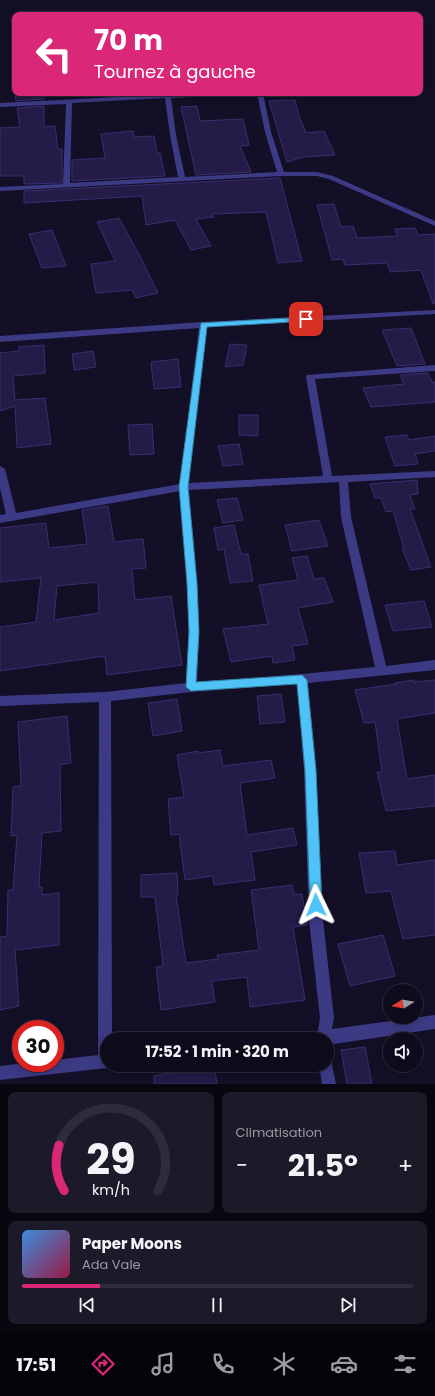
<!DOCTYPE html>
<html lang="fr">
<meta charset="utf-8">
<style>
:root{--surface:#0e0b1c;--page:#1c1929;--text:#f1f3f6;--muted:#9b9ba3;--line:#2e2b3b;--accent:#db2777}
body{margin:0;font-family:Poppins,sans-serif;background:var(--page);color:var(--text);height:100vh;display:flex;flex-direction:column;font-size:15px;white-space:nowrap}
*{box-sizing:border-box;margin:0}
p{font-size:13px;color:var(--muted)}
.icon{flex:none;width:22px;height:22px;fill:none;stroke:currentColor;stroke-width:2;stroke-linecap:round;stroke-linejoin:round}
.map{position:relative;height:1084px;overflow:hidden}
.drawer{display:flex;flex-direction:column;gap:8px;padding:8px;background:#08060f;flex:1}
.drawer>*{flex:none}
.banner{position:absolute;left:12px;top:12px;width:411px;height:84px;border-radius:8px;box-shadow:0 2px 10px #0003,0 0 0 1px var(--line);background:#db2777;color:#fff;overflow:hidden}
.needle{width:26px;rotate:259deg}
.buttons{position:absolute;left:383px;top:984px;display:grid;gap:8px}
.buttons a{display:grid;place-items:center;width:40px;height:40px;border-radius:50%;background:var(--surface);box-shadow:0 2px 10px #0003,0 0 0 1px var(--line);font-size:20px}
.speed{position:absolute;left:12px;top:1020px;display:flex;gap:8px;font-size:20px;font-weight:700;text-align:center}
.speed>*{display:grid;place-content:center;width:52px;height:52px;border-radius:50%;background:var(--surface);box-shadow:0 2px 10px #0003,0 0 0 1px var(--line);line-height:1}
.speed .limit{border:6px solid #d22;background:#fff;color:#111}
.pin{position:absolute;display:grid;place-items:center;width:34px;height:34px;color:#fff;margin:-17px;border-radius:8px;box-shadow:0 2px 6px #0006}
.me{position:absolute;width:44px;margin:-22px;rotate:358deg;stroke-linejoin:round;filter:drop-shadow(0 0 3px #0008)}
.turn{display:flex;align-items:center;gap:14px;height:84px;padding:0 16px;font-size:18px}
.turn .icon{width:52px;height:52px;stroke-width:2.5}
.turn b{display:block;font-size:28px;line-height:34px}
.big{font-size:30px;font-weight:700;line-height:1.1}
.drawer .widget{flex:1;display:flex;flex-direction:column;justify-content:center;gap:6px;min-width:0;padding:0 14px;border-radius:8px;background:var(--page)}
.drawer .dial{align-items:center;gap:0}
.dial svg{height:104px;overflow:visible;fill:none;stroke:var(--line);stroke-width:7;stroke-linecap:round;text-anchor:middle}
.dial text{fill:var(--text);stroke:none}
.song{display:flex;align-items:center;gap:12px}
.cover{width:48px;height:48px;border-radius:6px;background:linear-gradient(135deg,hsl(210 70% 55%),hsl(340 70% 35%))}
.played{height:4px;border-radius:2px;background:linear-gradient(90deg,var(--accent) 20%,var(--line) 20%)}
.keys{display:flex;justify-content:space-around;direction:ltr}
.heat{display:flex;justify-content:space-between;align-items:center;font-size:22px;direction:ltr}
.drawer .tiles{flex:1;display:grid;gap:8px;grid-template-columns:1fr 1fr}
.widget:last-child{grid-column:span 2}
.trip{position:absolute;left:100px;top:1032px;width:234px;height:40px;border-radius:20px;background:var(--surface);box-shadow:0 2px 10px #0003,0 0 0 1px var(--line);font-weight:700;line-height:40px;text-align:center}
.dock{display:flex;height:64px;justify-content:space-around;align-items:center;background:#06040b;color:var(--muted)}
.dock .icon{width:28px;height:28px}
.dock .active{color:var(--accent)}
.dock b{font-size:18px;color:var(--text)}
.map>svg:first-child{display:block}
.building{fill:#241b47;stroke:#3b2d73;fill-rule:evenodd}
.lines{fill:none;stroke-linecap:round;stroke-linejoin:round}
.minor{fill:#3d3a85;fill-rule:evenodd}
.route{fill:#4fc3f7;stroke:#337fa1}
</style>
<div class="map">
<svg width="435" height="1084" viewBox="0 0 435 1084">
<rect width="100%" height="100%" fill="#130f26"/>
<g class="building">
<path d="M15 93H44V99L16 101Z"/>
<path d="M295 100 299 116 306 133 324 131 335 155 303 157 287 162 269 101Z"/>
<path d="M44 106V127L55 126 58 149H62V183L24 184V176H0V128L20 127 17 108Z"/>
<path d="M197 106 200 121 243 119 249 145 240 146 251 172 196 175 181 107Z"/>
<path d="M133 131 134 137 154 136 157 153H160L165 176 72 181V160L105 158 101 134Z"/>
<path d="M280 178 302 261 278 263 266 212 212 214 214 217 196 219 211 246 191 250 175 220 146 225 142 196 24 203V191Z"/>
<path d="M334 204 341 227 353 226 357 238 397 236 395 229 415 228 418 235 435 234V303L433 304 421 270 390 272 387 263 345 265 343 259 332 260 317 205Z"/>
<path d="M119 218 142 260 158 293 136 298 132 290 96 293 91 264 115 261 97 222Z"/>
<path d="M52 230 66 266 42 268 29 234Z"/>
<path d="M411 328 425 364 397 366 382 330Z"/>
<path d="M230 344 247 345 243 365 225 367Z"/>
<path d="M44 345 45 373 13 376 15 400 45 398 51 444 17 448 15 406 0 411V353L19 351V347Z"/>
<path d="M93 351 96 367 74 370 72 354Z"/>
<path d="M178 359 181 387 154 389 151 362Z"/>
<path d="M428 373 432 382H435V402L371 407 363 388 404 384 400 375Z"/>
<path d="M239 415H258V436L239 435Z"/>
<path d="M152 424 154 454 130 455 128 425Z"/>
<path d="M407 435 409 440 435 436V451L415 454 418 464 395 466 385 437Z"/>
<path d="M239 444 243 464 223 466 218 446Z"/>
<path d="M417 480 418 494 410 495 415 509H410L431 567 411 570 402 548H404L393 511 386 512 381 498H375L370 484Z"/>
<path d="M237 498 243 520 223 523 217 500Z"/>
<path d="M108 506 114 542 143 539 146 568 132 569 135 600 171 596 182 665 107 675 105 656 0 671V627L36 622 41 578 0 582V528L46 523 49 548 87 544 82 510ZM98 582 99 613 54 620 57 586Z"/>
<path d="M319 520 328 546 292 551 285 525Z"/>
<path d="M234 525 241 554H248L253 581 230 583 224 549 218 550 214 528Z"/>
<path d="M307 556 314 579 324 578 333 602 298 608 308 644 292 646 295 660 273 663 272 656 231 662 223 629 268 624 259 585 298 580 292 558Z"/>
<path d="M424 601 432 627 393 631 385 605Z"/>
<path d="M414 680V682L435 680V713L397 719 407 779 435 775V806L386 811 377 772H382L375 722 364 723 355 690 396 684 395 683Z"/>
<path d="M281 694 285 722 260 724 257 696Z"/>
<path d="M177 699 182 731 153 736 148 703Z"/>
<path d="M67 716 71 763 60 765 61 831 42 833 39 887H42V895L59 893V945L15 950 19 1006 0 1010V937L7 936 8 890H13L17 835 11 836 13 787 21 786 18 722Z"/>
<path d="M220 750 223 766 271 760 275 778 240 783 247 835 293 828 297 845 251 852 255 880 214 885 213 876 185 880 179 834 171 835 168 799 184 797 177 755 198 751V753Z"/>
<path d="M395 851 397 865 435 860V935L403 939 391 891 366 893 359 853Z"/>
<path d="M177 873 178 895H176L186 963 218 959 217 955 259 950 251 890 292 885 294 894H302L307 925 293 927 305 1000 250 1007 247 977 212 981 215 1002 161 1010 156 967 163 966 155 897H141V875Z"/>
<path d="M383 935 395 976 350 986 338 944Z"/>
<path d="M365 1047 372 1084H347L341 1050Z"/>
<path d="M214 1065 217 1084H154V1076Z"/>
</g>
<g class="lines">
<g class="minor">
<path d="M196 93H236L233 95 171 98 176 135 185 177 277 172 265 132 257 93H263L271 132 284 172H317L333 176 435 221V226L329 179 317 176H281L0 191V187L63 184 66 104 0 107V103ZM165 98 170 135 178 177 70 183 72 103Z"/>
<path d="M435 310V314L207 327 189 483 323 476 306 377 307 375 435 365V371L315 379 332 476 435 471V477L348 482 351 517 386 666 435 660V670L308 683 316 770 323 920 334 1018 332 1029 435 1015V1029L327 1045V1039H303L305 1034 318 1031 320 1018 309 920 304 770 297 684 191 692 111 701 112 1039H107V1065H112L107 1068 0 1080V1066L25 1063H55V1060L98 1055 99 702 0 706V696L105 692 186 683 189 632 187 583 180 491 0 523V515L6 514 0 488V466L5 469 16 513 180 484 199 328 0 342V336L203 322ZM339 482 341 517 375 667 302 674 197 682 199 632 197 583 189 490Z"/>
<path d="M327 1058 331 1060 336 1084H322L319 1065H327Z"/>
</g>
</g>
<path class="route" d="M306 317 310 319 309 321 207 327 188 487 197 583 199 632 196 682 302 675 307 680 316 770 322 905 320 909 316 910 312 909 310 905 305 770 297 684 191 691 186 687 189 632 187 583 179 487 201 323Z"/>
</svg>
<div class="buttons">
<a><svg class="needle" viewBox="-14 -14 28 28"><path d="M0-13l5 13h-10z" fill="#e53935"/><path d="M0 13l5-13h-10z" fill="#9b9ba3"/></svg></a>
<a><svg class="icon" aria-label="sound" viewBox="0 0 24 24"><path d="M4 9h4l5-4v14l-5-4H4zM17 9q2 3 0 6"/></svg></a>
</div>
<div class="speed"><div class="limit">30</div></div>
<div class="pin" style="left:306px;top:319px;background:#d93025"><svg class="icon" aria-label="arrive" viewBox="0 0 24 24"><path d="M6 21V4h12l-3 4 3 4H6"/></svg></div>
<svg class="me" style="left:316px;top:905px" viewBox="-20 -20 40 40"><path d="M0-17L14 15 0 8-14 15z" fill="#4fc3f7" stroke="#fff" stroke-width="4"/></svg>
<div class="trip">17:52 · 1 min · 320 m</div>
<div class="banner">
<div class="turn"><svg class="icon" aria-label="left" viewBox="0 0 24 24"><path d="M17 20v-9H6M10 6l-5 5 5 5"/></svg><div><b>70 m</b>Tournez à gauche</div></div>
</div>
</div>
<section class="drawer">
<div class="tiles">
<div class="widget dial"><svg viewBox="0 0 100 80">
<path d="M14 69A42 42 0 1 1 86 69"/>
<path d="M14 69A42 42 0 0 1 10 34" stroke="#db2777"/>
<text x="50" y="56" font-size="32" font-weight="700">29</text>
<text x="50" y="72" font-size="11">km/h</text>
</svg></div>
<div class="widget"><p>Climatisation</p>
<div class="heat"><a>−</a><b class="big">21.5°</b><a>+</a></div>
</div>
<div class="widget">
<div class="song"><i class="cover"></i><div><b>Paper Moons</b><p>Ada Vale</p></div></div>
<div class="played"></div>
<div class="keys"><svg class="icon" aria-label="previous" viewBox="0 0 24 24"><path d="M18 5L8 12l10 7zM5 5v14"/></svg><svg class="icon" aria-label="pause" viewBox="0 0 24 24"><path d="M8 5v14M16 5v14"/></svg><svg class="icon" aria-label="next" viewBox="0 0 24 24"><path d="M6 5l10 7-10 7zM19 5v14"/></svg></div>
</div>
</div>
</section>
<nav class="dock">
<b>17:51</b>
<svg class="icon active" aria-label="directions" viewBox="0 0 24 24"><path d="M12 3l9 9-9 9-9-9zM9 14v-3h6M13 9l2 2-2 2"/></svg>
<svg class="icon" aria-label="music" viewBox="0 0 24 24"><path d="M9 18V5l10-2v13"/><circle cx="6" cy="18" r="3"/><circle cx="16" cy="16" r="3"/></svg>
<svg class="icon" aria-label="phone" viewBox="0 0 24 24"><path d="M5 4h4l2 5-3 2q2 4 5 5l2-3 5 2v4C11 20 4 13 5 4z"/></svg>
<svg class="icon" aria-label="climate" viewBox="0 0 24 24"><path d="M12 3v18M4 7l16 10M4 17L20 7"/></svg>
<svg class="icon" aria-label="car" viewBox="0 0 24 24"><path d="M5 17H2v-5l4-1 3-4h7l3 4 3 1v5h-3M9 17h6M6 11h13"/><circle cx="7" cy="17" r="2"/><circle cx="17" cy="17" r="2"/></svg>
<svg class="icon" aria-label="filters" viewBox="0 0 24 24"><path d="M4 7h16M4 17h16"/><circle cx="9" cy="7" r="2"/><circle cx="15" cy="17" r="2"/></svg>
</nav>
